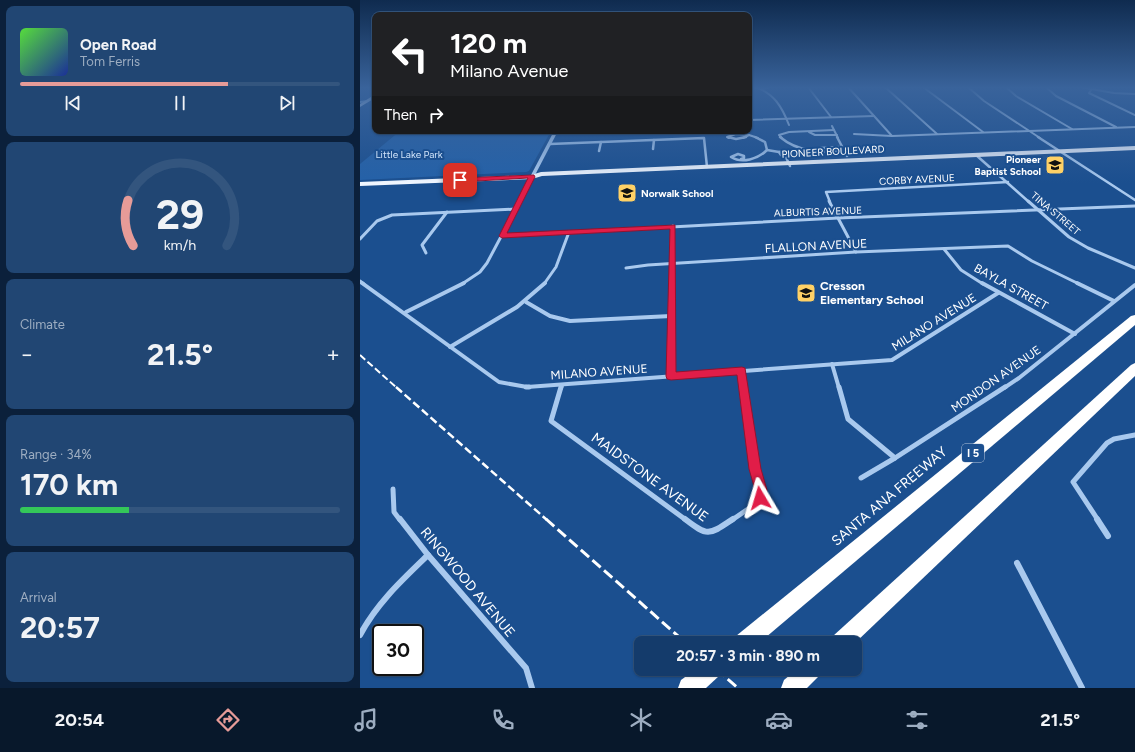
<!DOCTYPE html>
<meta charset="utf-8">
<style>
:root{--surface:#143b6b;--page:#214673;--text:#f1f3f6;--muted:#9dadc1;--line:#33557e;--accent:#e69b98}
body{margin:0;font-family:Figtree,sans-serif;background:var(--page);color:var(--text);height:100vh;display:flex;flex-direction:column;font-size:15px;white-space:nowrap}
*{box-sizing:border-box;margin:0}
p{font-size:13px;color:var(--muted)}
.icon{flex:none;width:22px;height:22px;fill:none;stroke:currentColor;stroke-width:2;stroke-linecap:round;stroke-linejoin:round}
.map{position:relative;flex:1;overflow:hidden}
.drawer{display:flex;flex-direction:column;gap:6px;padding:6px;background:#0b203b;width:360px}
.drawer>*{flex:none}
.hud{position:absolute;left:12px;top:12px;width:380px;height:122px;border-radius:8px;box-shadow:0 1px 3px #0004,0 0 0 1px var(--line);background:#202124;color:#fff;overflow:hidden}
.speed{position:absolute;left:12px;top:624px;display:flex;gap:8px;font-size:20px;font-weight:700;text-align:center}
.speed>*{display:grid;place-content:center;width:52px;height:52px;border-radius:50%;background:var(--surface);box-shadow:0 1px 3px #0004,0 0 0 1px var(--line);line-height:1}
.speed .limit{border:2px solid #111;border-radius:6px;background:#fff;color:#111}
.pin{position:absolute;display:grid;place-items:center;width:34px;height:34px;color:#fff;margin:-17px;border-radius:8px;box-shadow:0 2px 6px #0006}
.me{position:absolute;width:44px;margin:-22px;rotate:353deg;stroke-linejoin:round;filter:drop-shadow(0 0 3px #0008)}
.turn{display:flex;align-items:center;gap:14px;height:84px;padding:0 12px;font-size:18px}
.turn .icon{width:52px;height:52px;stroke-width:2.5}
.turn b{display:block;font-size:28px;line-height:34px}
.then{display:flex;align-items:center;height:38px;padding:0 12px;background:#0003;gap:8px;font-size:15px}
.big{font-size:30px;font-weight:700;line-height:1.1}
.drawer .card{flex:1;display:flex;flex-direction:column;justify-content:center;gap:6px;min-width:0;padding:0 14px;border-radius:8px;background:var(--page)}
.drawer .dial{align-items:center;gap:0}
.dial svg{height:104px;overflow:visible;fill:none;stroke:var(--line);stroke-width:7;stroke-linecap:round;text-anchor:middle}
.dial text{fill:var(--text);stroke:none}
.song{display:flex;align-items:center;gap:12px}
.cover{width:48px;height:48px;border-radius:6px;background:linear-gradient(135deg,hsl(110 70% 55%),hsl(230 70% 35%))}
.played{height:4px;border-radius:2px;background:linear-gradient(90deg,var(--accent) 65%,var(--line) 65%)}
.keys{display:flex;justify-content:space-around;direction:ltr}
.heat{display:flex;justify-content:space-between;align-items:center;font-size:22px;direction:ltr}
.charge{height:6px;border-radius:3px;background:linear-gradient(90deg,#34c759 34%,var(--line) 0)}
.trip{position:absolute;left:274px;top:636px;width:228px;height:40px;border-radius:8px;background:var(--surface);box-shadow:0 1px 3px #0004,0 0 0 1px var(--line);font-weight:700;line-height:40px;text-align:center}
.menu{display:flex;height:64px;justify-content:space-around;align-items:center;background:#08182b;color:var(--muted)}
.menu .icon{width:28px;height:28px}
.menu .on{color:var(--accent)}
.menu b{font-size:18px;color:var(--text)}
main{display:flex;flex:1;min-height:0}
.map>svg:first-child{display:block}
.green{fill:#2461a8}
.lines{fill:none;stroke-linecap:round;stroke-linejoin:round}
.minor-far5{stroke:#a9c9ee;stroke-width:2}
.minor-far4{stroke:#a9c9ee;stroke-width:2.5}
.minor-far3{stroke:#a9c9ee;stroke-width:3}
.minor-far2{stroke:#a9c9ee;stroke-width:4}
.minor-far1{stroke:#a9c9ee;stroke-width:5}
.minor{stroke:#a9c9ee;stroke-width:6}
.tertiary{fill:#a9c9ee;fill-rule:evenodd}
.secondary{fill:#d6e6fa;fill-rule:evenodd}
.primary{fill:#f0f6ff;fill-rule:evenodd}
.motorway{fill:#fff;fill-rule:evenodd}
.rail-far2{stroke:#fff;stroke-width:2;stroke-dasharray:7 3;stroke-linecap:butt}
.rail-far1{stroke:#fff;stroke-width:2.5;stroke-dasharray:8 3.5;stroke-linecap:butt}
.rail{stroke:#fff;stroke-width:3;stroke-dasharray:11 4.5;stroke-linecap:butt}
.route{fill:#e11d48;stroke:#92132f}
.labels{text-anchor:middle;stroke-width:4;stroke-linejoin:round;paint-order:stroke}
.far-street-label{font-size:10px;fill:#fff;stroke:#1b4f8f}
.far-park-label{font-size:10px;fill:#cfe3fa;stroke:#1b4f8f}
.far-poi-label{font-size:10px;font-weight:bold;fill:#fff;stroke:#1b4f8f;text-anchor:end}
.shield{fill:#1b4f8f;stroke:#bbcadd;stroke-width:1}
.shield-label{font-size:11px;font-weight:bold;fill:#fff}
.street-label{font-size:12px;fill:#fff;stroke:#1b4f8f}
.poi-label{font-size:12px;font-weight:bold;fill:#fff;stroke:#1b4f8f;text-anchor:start}
.near-street-label{font-size:14px;fill:#fff;stroke:#1b4f8f}
</style>
<main>
<section class="drawer">
<div class="card">
<div class="song"><i class="cover"></i><div><b>Open Road</b><p>Tom Ferris</p></div></div>
<div class="played"></div>
<div class="keys"><svg class="icon" aria-label="previous" viewBox="0 0 24 24"><path d="M18 5L8 12l10 7zM5 5v14"/></svg><svg class="icon" aria-label="pause" viewBox="0 0 24 24"><path d="M8 5v14M16 5v14"/></svg><svg class="icon" aria-label="next" viewBox="0 0 24 24"><path d="M6 5l10 7-10 7zM19 5v14"/></svg></div>
</div>
<div class="card dial"><svg viewBox="0 0 100 80">
<path d="M14 69A42 42 0 1 1 86 69"/>
<path d="M14 69A42 42 0 0 1 10 34" stroke="#e69b98"/>
<text x="50" y="56" font-size="32" font-weight="700">29</text>
<text x="50" y="72" font-size="11">km/h</text>
</svg></div>
<div class="card"><p>Climate</p>
<div class="heat"><a>−</a><b class="big">21.5°</b><a>+</a></div>
</div>
<div class="card"><p>Range · 34%</p><b class="big">170 km</b><div class="charge"></div></div>
<div class="card"><p>Arrival</p><b class="big">20:57</b></div>
</section>
<div class="map">
<svg width="775" height="688" viewBox="0 0 775 688">
<rect width="100%" height="100%" fill="#1b4f8f"/>
<path class="green" d="M40 131H191L169 171 166 172 0 180V164Z"/>
<g class="lines">
<g class="minor-far5">
<path d="M395 87C414 93 422 107 429 125"/>
<path d="M448 87 471 117"/>
<path d="M488 87 532 136"/>
<path d="M525 87 577 134"/>
<path d="M563 87 623 132"/>
<path d="M608 87 624 101 680 138"/>
<path d="M646 87 656 96 712 129"/>
<path d="M686 87 696 96 756 127"/>
<path d="M720 87 754 93 775 94"/>
<path d="M402 89 409 87"/>
<path d="M732 89 729 93 775 115"/>
<path d="M0 102 7 101"/>
<path d="M389 120 514 116"/>
<path d="M472 126 478 138"/>
<path d="M449 132 455 135H477"/>
<path d="M494 134 532 136 775 127"/>
<path d="M389 135 398 138"/>
<path d="M369 138 367 137 376 134 389 135"/>
<path d="M383 138 389 135"/>
<path d="M422 138 419 135 429 132 474 130"/>
</g>
<g class="minor-far4">
<path d="M368 137 376 139 386 137"/>
<path d="M420 137C439 153 461 152 484 151"/>
<path d="M477 137 487 156"/>
<path d="M678 137 775 200"/>
<path d="M190 144 344 138 347 167"/>
<path d="M293 149 294 140"/>
<path d="M407 150 419 152"/>
<path d="M239 151 241 142"/>
<path d="M425 151 430 153 421 155 419 152Z"/>
<path d="M460 152 458 149 461 148 481 147"/>
<path d="M425 155 430 166"/>
<path d="M616 155 669 202"/>
<path d="M381 159 384 158V156L378 154 371 157C382 164 398 159 407 150L405 142 395 137"/>
<path d="M159 202 172 177"/>
<path d="M470 202 466 192 648 182"/>
</g>
<g class="minor-far3">
<path d="M469 201 496 252"/>
<path d="M668 201 709 237 728 248 775 268"/>
<path d="M142 236 478 218 775 206"/>
<path d="M0 239 17 221 32 215 156 209"/>
<path d="M584 249 601 270 623 284"/>
<path d="M66 253 62 245 87 212"/>
<path d="M266 268 288 265 496 252 648 246 672 261 719 284"/>
<path d="M0 281 4 284"/>
<path d="M102 284 120 272 127 263 160 201"/>
<path d="M184 284 196 267 209 232"/>
<path d="M312 284 313 226"/>
</g>
<g class="minor-far2">
<path d="M2 283 139 382 167 387 532 360 638 293"/>
<path d="M622 283 715 334"/>
<path d="M717 283 754 301"/>
<path d="M166 302 190 316 210 321 311 316"/>
<path d="M46 312 104 283"/>
<path d="M90 347 157 307 185 283"/>
<path d="M472 364 479 388"/>
<path d="M382 371 384 388"/>
<path d="M311 376 312 283"/>
<path d="M201 388 202 385"/>
<path d="M644 388 659 378 775 285"/>
</g>
<g class="minor-far1">
<path d="M166 387H169"/>
<path d="M201 387 191 421 326 520"/>
<path d="M479 387 488 419 535 458"/>
<path d="M501 478 535 458 645 387"/>
<path d="M33 489 34 512 40 520"/>
<path d="M372 520 394 505 400 498 401 490 395 469 384 387"/>
<path d="M738 520 713 482 747 443 754 439 775 435"/>
</g>
<g class="minor">
<path d="M40 519 68 555 166 668 172 688"/>
<path d="M325 519C348 537 349 535 373 519"/>
<path d="M737 519 748 536"/>
<path d="M657 563 722 688"/>
<path d="M0 635C17 603 42 580 68 555"/>
</g>
<path class="tertiary" d="M194 131H198L174 177 170 178V177Z"/>
<path class="secondary" d="M14 95H15V98L0 107V104Z"/>
<path class="primary" d="M775 146V150L182 176 172 179 0 186V182L171 175 181 172Z"/>
<g class="motorway">
<path d="M775 315V325L399 643H373L376 636 771 316Z"/>
<path d="M775 363V376L495 643H470L473 636 771 365Z"/>
<path d="M336 669H362L359 676 346 688H318L321 680Z"/>
<path d="M437 669H462L459 676 447 688H421L424 680Z"/>
</g>
<path class="rail-far2" d="M0 355 37 388"/>
<path class="rail-far1" d="M36 387 187 520"/>
<g class="rail">
<path d="M186 519 326 643"/>
<path d="M356 669 378 688"/>
</g>
</g>
<linearGradient id="sky" x2="0" y2="1"><stop stop-color="#0f2b4f"/><stop offset="0.48" stop-color="#39639b"/><stop offset="1" stop-color="#39639b" stop-opacity="0"/></linearGradient>
<rect width="775" height="183" fill="url(#sky)"/>
<path class="route" d="M174 175 175 177 147 233 315 225 316 372 382 367 385 368 401 469 407 490 404 502 400 504 395 502 394 498 395 490 389 469 377 375 311 380 307 379 306 376 310 229 142 238 139 236 168 178 100 182 97 180 100 178Z"/>
<defs>
<symbol id="school-square" viewBox="-11 -11 22 22"><rect x="-9" y="-9" width="18" height="18" rx="4" fill="#ffd166" stroke="#1b4f8f"/><path d="M0-5L7-2L0 1L-7-2ZM-4 1L0 2.5L4 1V4Q0 6-4 4Z" fill="#111"/></symbol>
</defs>
<g fill-rule="evenodd">
<use href="#school-square" x="684" y="154" width="22" height="22"/>
<use href="#school-square" x="256" y="182" width="22" height="22"/>
<use href="#school-square" x="435" y="282" width="22" height="22"/>
</g>
<g class="labels">
<g class="far-street-label">
<text transform="translate(473 151) rotate(-3)" y="4">PIONEER BOULEVARD</text>
<text transform="translate(557 179) rotate(-3)" y="4">CORBY AVENUE</text>
<text transform="translate(458 211) rotate(-2)" y="4">ALBURTIS AVENUE</text>
<text transform="translate(696 213) rotate(40)" y="4">TINA STREET</text>
</g>
<g class="far-park-label">
<text x="49" y="158">Little Lake Park</text>
</g>
<g class="far-poi-label">
<text x="681" y="163">Pioneer<tspan x="681" dy="12">Baptist School</tspan></text>
<text x="281" y="197" text-anchor="start">Norwalk School</text>
</g>
<rect class="shield" x="602" y="444" width="22" height="18" rx="3"/>
<g class="shield-label">
<text x="613" y="457">I 5</text>
</g>
<g class="street-label">
<text transform="translate(456 246) rotate(-3)" y="4">FLALLON AVENUE</text>
<text transform="translate(651 287) rotate(29)" y="4">BAYLA STREET</text>
<text transform="translate(574 322) rotate(-32)" y="4">MILANO AVENUE</text>
<text transform="translate(239 372) rotate(-4)" y="4">MILANO AVENUE</text>
<text transform="translate(636 379) rotate(-35)" y="4">MONDON AVENUE</text>
</g>
<g class="poi-label">
<text x="460" y="290">Cresson<tspan x="460" dy="14">Elementary School</tspan></text>
</g>
<g class="near-street-label">
<text transform="translate(290 477) rotate(36)" y="5">MAIDSTONE AVENUE</text>
<text transform="translate(529 496) rotate(-40)" y="5">SANTA ANA FREEWAY</text>
<text transform="translate(108 582) rotate(50)" y="5">RINGWOOD AVENUE</text>
</g>
</g>
</svg>
<div class="speed"><div class="limit">30</div></div>
<div class="pin" style="left:100px;top:180px;background:#d93025"><svg class="icon" aria-label="arrive" viewBox="0 0 24 24"><path d="M6 21V4h12l-3 4 3 4H6"/></svg></div>
<svg class="me" style="left:400px;top:498px" viewBox="-20 -20 40 40"><path d="M0-17L14 15 0 8-14 15z" fill="#e11d48" stroke="#fff" stroke-width="4"/></svg>
<div class="trip">20:57 · 3 min · 890 m</div>
<div class="hud">
<div class="turn"><svg class="icon" aria-label="left" viewBox="0 0 24 24"><path d="M17 20v-9H6M10 6l-5 5 5 5"/></svg><div><b>120 m</b>Milano Avenue</div></div>
<div class="then">Then<svg class="icon" aria-label="right" viewBox="0 0 24 24"><path d="M7 20v-9h11M14 6l5 5-5 5"/></svg></div>
</div>
</div>
</main>
<nav class="menu">
<b>20:54</b>
<svg class="icon on" aria-label="directions" viewBox="0 0 24 24"><path d="M12 3l9 9-9 9-9-9zM9 14v-3h6M13 9l2 2-2 2"/></svg>
<svg class="icon" aria-label="music" viewBox="0 0 24 24"><path d="M9 18V5l10-2v13"/><circle cx="6" cy="18" r="3"/><circle cx="16" cy="16" r="3"/></svg>
<svg class="icon" aria-label="phone" viewBox="0 0 24 24"><path d="M5 4h4l2 5-3 2q2 4 5 5l2-3 5 2v4C11 20 4 13 5 4z"/></svg>
<svg class="icon" aria-label="climate" viewBox="0 0 24 24"><path d="M12 3v18M4 7l16 10M4 17L20 7"/></svg>
<svg class="icon" aria-label="car" viewBox="0 0 24 24"><path d="M5 17H2v-5l4-1 3-4h7l3 4 3 1v5h-3M9 17h6M6 11h13"/><circle cx="7" cy="17" r="2"/><circle cx="17" cy="17" r="2"/></svg>
<svg class="icon" aria-label="filters" viewBox="0 0 24 24"><path d="M4 7h16M4 17h16"/><circle cx="9" cy="7" r="2"/><circle cx="15" cy="17" r="2"/></svg>
<b>21.5°</b>
</nav>
